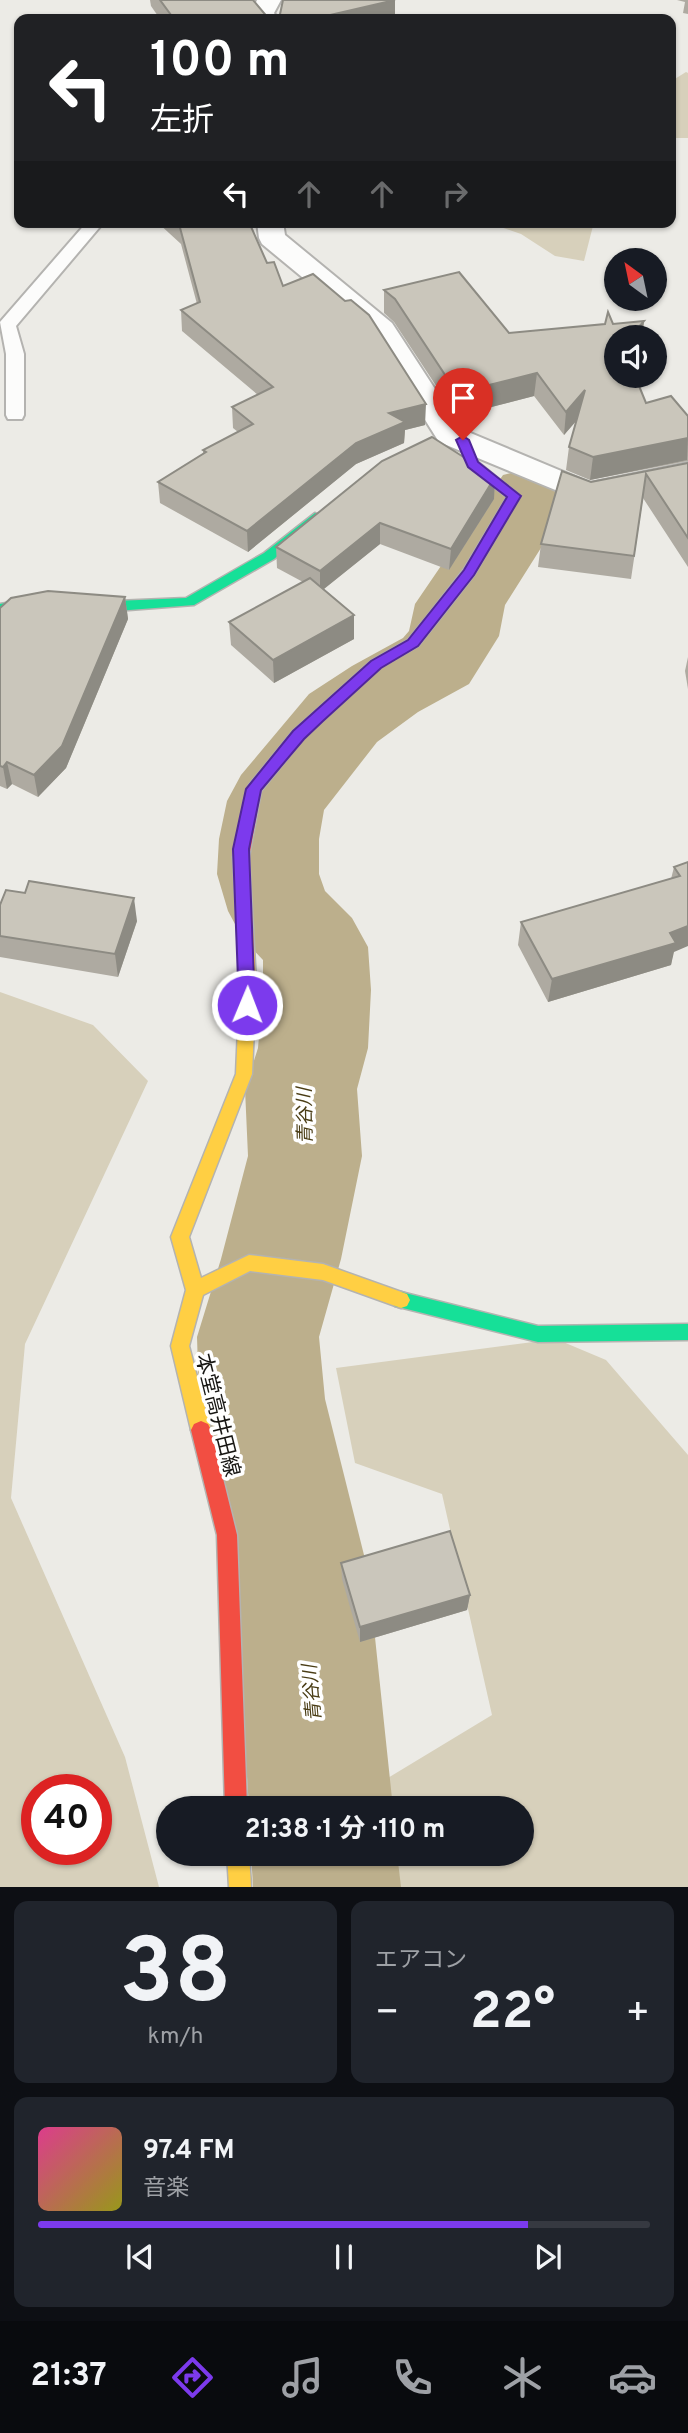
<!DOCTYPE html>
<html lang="ja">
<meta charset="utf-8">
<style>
:root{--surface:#171b24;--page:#20242c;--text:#f1f3f6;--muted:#9ea1a6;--line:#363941;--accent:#7c3aed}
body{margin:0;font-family:Overpass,"Noto Sans JP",sans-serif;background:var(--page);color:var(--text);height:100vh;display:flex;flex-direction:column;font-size:26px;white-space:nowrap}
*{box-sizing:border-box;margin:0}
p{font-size:23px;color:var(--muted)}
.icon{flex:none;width:38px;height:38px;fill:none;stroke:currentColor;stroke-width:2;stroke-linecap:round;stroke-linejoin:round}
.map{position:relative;height:1887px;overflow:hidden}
.details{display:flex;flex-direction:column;gap:14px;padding:14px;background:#0d0f14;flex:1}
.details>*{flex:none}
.hud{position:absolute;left:14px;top:14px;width:662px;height:214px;border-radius:14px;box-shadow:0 2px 5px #0004;background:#202124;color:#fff;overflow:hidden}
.needle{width:46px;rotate:327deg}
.tools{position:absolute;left:604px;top:248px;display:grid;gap:14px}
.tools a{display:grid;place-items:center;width:63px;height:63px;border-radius:50%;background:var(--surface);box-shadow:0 2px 5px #0004;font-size:35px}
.speed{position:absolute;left:21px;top:1774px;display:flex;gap:14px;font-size:35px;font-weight:700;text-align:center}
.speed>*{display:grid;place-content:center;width:91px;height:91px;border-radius:50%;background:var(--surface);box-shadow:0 2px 5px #0004;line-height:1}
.speed .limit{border:10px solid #d22;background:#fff;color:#111}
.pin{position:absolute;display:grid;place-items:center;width:60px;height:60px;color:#fff;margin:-72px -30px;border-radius:50% 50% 50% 0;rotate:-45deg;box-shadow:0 0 7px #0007}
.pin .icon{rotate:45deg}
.me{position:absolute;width:77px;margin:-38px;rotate:1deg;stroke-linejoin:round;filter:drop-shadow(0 0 5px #0008)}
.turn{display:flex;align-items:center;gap:24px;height:147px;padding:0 21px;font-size:32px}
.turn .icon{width:91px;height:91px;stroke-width:2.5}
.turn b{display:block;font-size:49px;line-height:60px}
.lanes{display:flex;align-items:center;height:66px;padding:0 21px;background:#0003;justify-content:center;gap:35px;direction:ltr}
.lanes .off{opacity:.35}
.big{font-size:52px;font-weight:700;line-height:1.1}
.details .card{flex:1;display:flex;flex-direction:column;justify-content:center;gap:10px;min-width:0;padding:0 24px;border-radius:14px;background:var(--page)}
.details .dial{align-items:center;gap:0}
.dial b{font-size:91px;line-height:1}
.song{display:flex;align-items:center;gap:21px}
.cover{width:84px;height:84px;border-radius:10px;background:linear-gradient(135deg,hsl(330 70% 55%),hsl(60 70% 35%))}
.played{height:7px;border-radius:4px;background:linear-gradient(90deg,var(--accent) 80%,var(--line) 80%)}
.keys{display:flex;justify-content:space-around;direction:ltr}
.heat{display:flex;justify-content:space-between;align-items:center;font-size:38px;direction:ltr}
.details .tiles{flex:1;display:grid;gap:14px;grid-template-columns:1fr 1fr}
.card:last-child{grid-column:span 2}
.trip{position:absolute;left:156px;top:1796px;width:378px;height:70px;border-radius:35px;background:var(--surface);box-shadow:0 2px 5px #0004;font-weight:700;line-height:70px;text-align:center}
.menu{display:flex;height:112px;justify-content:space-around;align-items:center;background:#090b0e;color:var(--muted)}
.menu .icon{width:49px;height:49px}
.menu .active{color:var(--accent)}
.menu b{font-size:32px;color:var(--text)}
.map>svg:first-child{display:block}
.green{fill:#d7d0bb;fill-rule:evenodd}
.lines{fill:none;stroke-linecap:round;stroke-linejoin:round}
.river{fill:#bcaf8c;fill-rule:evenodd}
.lane-casing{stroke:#b4b3b0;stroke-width:4}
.street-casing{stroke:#b4b3b0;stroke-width:4}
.fast-casing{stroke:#b4b3b0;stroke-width:3}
.slow-casing{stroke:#b4b3b0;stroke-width:3}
.jam-casing{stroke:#b4b3b0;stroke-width:3}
.lane{fill:#fcfcfb;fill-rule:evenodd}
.street{fill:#fcfcfb;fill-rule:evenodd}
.fast{fill:#16e098;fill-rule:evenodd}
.slow{fill:#ffcf43;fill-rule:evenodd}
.jam{fill:#f24e42;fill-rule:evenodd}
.wall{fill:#aeaaa1}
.shaded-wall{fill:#8d8b83}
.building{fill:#cac6bb;stroke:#8d8b83;stroke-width:2}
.route{fill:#7c3aed;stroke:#51269a;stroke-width:2}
.labels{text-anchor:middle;stroke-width:7;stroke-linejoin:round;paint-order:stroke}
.water-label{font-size:19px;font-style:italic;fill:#4a3d15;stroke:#fff}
.near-street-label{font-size:21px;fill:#161512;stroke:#fff}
</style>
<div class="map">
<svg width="688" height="1887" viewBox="0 0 688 1887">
<rect width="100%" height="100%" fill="#ecebe6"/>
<g class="green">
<path d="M686 72 688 73V138H670V82Z"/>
<path d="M486 222H594L584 261 555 256 521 234Z"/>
<path d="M0 992 93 1025 148 1081 25 1344 11 1498 125 1757 159 1887H0ZM96 1790V1850H37V1790Z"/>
<path d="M556 1339 606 1360 688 1455V1887H377L373 1853H522V1808H369L368 1790 492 1715 442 1494 355 1463 336 1368Z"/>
</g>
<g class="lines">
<g class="river">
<path d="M533 467 563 475 575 494 505 605 499 636 469 684 418 712 377 742 324 810 319 839V874L325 891 352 918 368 947 371 990 368 1048 357 1089 362 1156 341 1259 319 1337 325 1399 368 1571 393 1808H249L234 1571 199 1399 197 1337 221 1259 248 1156 245 1089 258 1048 263 990V960L243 939 228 911 217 874 219 839 227 801 241 775 309 694 352 666 403 638 409 631 415 604 503 475Z"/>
<path d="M251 1853H397L401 1887H253Z"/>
</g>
<defs>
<path id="lane" d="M87 222H104L16 326 24 354V415L22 419H8L6 415V354L0 322Z"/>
<g id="street">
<path d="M257 0H281L274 13 278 19H253L250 15Z"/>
<path d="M257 222H283L285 235 392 323 461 429 590 483 688 463V483L587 503 439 442 371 334 262 244 259 238Z"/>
</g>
<g id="fast">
<path d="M315 513 321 517 320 520 274 559 194 605 116 611 52 605 0 614V604L52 595 116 601 186 598 264 553Z"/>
<path d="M401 1292 538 1326 688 1324V1340L538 1342 395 1306 392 1300 395 1294Z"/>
</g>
<g id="slow">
<path d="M463 436 469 440 478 462 520 496 474 575 430 631 425 633 418 628 464 569 507 497 468 467 457 440Z"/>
<path d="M241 851 249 857 256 982 252 1074 189 1237 201 1278 249 1255 323 1264 407 1294 410 1300 407 1306 401 1308 323 1280 250 1271 203 1295 189 1346 211 1430 208 1436 201 1439 194 1436 191 1430 171 1346 186 1290 171 1237 236 1074 240 982 233 857Z"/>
<path d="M227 1853H249L251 1887H229Z"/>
</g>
<g id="jam">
<path d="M425 623 432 628 418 646 381 667 303 739 261 791 249 857 246 861H236L233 857 249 785 293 731 371 661 408 640 420 625Z"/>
<path d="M201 1421 208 1424 211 1430 237 1535 247 1808H225L217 1535 191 1430 194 1424Z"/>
</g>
</defs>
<use href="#lane" class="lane-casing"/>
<use href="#street" class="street-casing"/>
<use href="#fast" class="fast-casing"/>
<use href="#slow" class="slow-casing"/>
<use href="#jam" class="jam-casing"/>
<use href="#lane" class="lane"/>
<use href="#street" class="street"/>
<use href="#fast" class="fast"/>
<use href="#slow" class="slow"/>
<use href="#jam" class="jam"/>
</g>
<g class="wall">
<path d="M150 0H253L269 19H160L151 6Z"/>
<path d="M677 0H688V14L683 13 685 2Z"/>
<path d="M157 222H249L267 263 283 286 425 425 405 430 404 443 356 464 248 552 160 503 158 482 203 454V450L238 432 233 428 232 407 258 395 182 331 181 310 197 304 181 244Z"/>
<path d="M384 290 509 333 644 321 642 338H616L646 403 688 438V461L590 480 566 470 569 447 577 420 564 435 534 396 456 416 394 322 384 313Z"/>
<path d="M688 463V567L643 498 631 579 538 567 541 544 591 482Z"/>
<path d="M495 477 494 499 449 570 380 544 324 589 354 615V639L274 683 231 645 229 622 303 582 277 568 276 547Z"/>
<path d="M125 597 128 619 66 768 38 797 12 784 7 789 0 786V608Z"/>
<path d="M688 657V689L685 671Z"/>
<path d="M688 862 671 965 548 1002 518 945 521 922 671 879 674 867Z"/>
<path d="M0 905 137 921 118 977 0 957Z"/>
<path d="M341 1563 470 1595 467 1610 360 1642 342 1579Z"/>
</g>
<g class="shaded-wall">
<path d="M395 0V19H313Z"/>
<path d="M644 321 642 338H632L633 334Z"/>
<path d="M537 373 534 396 456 416 457 393Z"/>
<path d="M585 390 583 413 564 435 566 412Z"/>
<path d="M426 404 425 425 405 430 404 443 356 464 248 552 247 531 389 413Z"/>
<path d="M688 438 687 460 590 480 593 457Z"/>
<path d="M495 477 494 499 449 570 451 549Z"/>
<path d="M380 523V544L320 592V571Z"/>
<path d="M125 597 128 619 66 768 38 797 34 775Z"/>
<path d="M354 615V639L274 683 273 660Z"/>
<path d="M7 762 12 784 7 789 3 767Z"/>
<path d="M134 898 137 921 118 977 115 954Z"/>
<path d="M688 926V946L674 952 671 965 548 1002 552 979Z"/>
<path d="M470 1595 467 1610 360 1642V1627Z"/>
</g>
<g class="building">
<path d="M160 0H253L269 19H174Z"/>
<path d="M283 0H395L313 19H279Z"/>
<path d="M177 222H249L267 263 274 262 283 286 313 274 345 301 351 300 369 315 426 404 389 413 405 422 356 443 247 531 158 482 206 452 203 450 253 424 232 407 273 387 181 310 200 302 179 224Z"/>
<path d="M459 272 509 333 605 324 608 312 613 324 644 321 633 334 634 338H616V376H635L646 403 671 396 688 416V438L593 457 569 447 585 390 566 412 537 373 457 393 395 299 384 290Z"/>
<path d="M432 437 495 477 451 549 380 523 320 571 276 547 382 461Z"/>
<path d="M688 463V538L646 474 634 556 541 544 562 471 591 482Z"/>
<path d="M310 578 354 615 273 660 229 622Z"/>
<path d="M48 591 125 597 62 746 34 775 7 762 3 767 0 766V608L11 598Z"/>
<path d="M688 862V926L670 933 676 943 552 979 521 922 680 876 674 867Z"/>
<path d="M29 881 134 898 115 954 0 936V905L6 890 25 893Z"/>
<path d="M450 1531 470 1595 360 1627 341 1563Z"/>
</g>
<path class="route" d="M463 436 469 440 478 462 521 496 474 575 418 646 381 668 323 721 304 739 261 790 249 849 255 1005 253 1010H241L239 1005 233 849 246 789 293 731 371 661 408 640 464 570 507 497 468 467 456 440Z"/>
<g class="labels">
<g class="water-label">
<text transform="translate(304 1116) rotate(-91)" y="7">青谷川</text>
<text transform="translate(311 1693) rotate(-95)" y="7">青谷川</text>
</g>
<g class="near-street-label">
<text transform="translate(218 1415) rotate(76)" y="7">本堂高井田線</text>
</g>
</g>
</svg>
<div class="tools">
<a><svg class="needle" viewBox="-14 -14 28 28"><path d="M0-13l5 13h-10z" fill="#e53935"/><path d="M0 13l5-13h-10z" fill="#9ea1a6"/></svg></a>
<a><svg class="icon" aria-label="sound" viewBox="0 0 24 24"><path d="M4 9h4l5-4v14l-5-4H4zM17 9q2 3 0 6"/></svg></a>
</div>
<div class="speed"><div class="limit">40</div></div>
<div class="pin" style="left:463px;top:440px;background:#d93025"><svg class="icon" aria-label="arrive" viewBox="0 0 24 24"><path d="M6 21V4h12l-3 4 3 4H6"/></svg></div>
<svg class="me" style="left:247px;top:1005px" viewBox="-20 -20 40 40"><circle r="17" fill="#7c3aed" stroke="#fff" stroke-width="3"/><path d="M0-11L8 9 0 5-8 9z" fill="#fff"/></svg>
<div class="trip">21:38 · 1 分 · 110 m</div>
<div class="hud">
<div class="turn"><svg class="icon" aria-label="left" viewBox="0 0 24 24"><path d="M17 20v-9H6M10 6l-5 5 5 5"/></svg><div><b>100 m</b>左折</div></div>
<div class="lanes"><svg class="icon" aria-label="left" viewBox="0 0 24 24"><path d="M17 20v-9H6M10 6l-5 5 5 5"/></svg><svg class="icon off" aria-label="ahead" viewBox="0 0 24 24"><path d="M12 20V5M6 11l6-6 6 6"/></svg><svg class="icon off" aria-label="ahead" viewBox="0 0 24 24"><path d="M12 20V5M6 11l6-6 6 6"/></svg><svg class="icon off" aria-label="right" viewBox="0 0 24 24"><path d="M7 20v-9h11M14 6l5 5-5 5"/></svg></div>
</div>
</div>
<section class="details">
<div class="tiles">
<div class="card dial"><b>38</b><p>km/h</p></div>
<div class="card"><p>エアコン</p>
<div class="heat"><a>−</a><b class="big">22°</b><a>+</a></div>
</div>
<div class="card">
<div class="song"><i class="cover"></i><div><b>97.4 FM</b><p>音楽</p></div></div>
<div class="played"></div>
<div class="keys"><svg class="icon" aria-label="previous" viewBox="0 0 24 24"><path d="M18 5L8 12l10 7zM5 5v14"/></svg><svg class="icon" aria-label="pause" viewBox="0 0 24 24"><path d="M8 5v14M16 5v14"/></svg><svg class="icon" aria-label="next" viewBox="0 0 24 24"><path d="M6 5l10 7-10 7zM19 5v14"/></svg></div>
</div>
</div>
</section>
<nav class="menu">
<b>21:37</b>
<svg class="icon active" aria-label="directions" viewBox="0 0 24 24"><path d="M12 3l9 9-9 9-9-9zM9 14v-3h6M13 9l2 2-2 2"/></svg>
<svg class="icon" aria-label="music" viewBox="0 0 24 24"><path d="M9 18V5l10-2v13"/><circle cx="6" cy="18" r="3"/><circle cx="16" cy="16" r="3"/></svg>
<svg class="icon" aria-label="phone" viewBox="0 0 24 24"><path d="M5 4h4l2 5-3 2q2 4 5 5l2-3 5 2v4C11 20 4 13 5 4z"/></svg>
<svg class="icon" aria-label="climate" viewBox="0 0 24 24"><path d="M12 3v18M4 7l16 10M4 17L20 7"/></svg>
<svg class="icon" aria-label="car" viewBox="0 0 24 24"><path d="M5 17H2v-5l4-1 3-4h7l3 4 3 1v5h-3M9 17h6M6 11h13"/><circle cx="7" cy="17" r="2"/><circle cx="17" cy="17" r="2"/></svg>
</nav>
